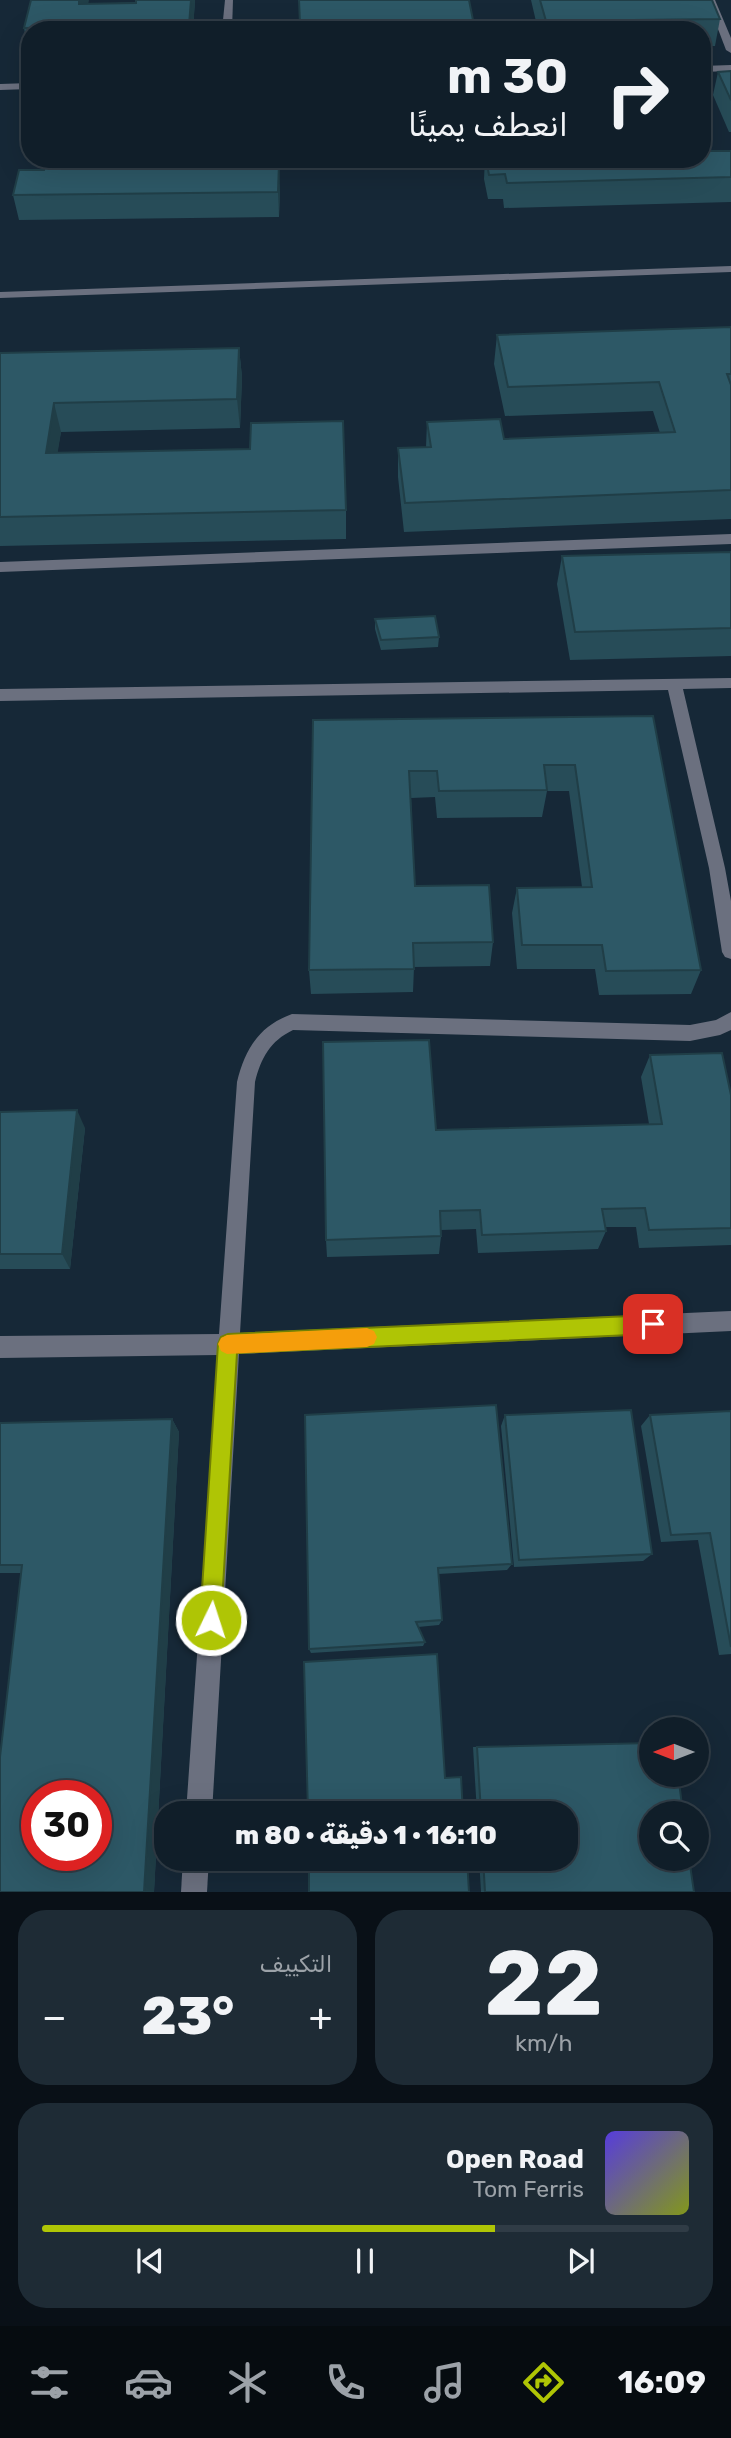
<!DOCTYPE html>
<html lang="ar">
<meta charset="utf-8">
<style>
:root{--surface:#101e29;--page:#1e2b35;--text:#f1f3f6;--muted:#9ca2a8;--line:#303c46;--accent:#afc505}
body{margin:0;font-family:Rubik,"Noto Naskh Arabic",sans-serif;background:var(--page);color:var(--text);direction:rtl;height:100vh;display:flex;flex-direction:column;font-size:26px;white-space:nowrap}
*{box-sizing:border-box;margin:0}
p{font-size:23px;color:var(--muted)}
.icon{flex:none;width:38px;height:38px;fill:none;stroke:currentColor;stroke-width:2;stroke-linecap:round;stroke-linejoin:round}
.map{position:relative;height:1892px;overflow:hidden;direction:ltr}
.panel{display:flex;flex-direction:column;gap:18px;padding:18px;background:#091017;flex:1}
.panel>*{flex:none}
.banner{position:absolute;left:21px;top:21px;width:690px;height:147px;border-radius:28px;box-shadow:0 7px 28px #0002,0 0 0 2px var(--line);direction:rtl;background:#101e29;color:var(--text);overflow:hidden}
.needle{width:46px;rotate:270deg}
.tools{position:absolute;left:639px;top:1717px;display:grid;gap:14px}
.tools a{display:grid;place-items:center;width:70px;height:70px;border-radius:50%;background:var(--surface);box-shadow:0 7px 28px #0002,0 0 0 2px var(--line);font-size:35px}
.speed{position:absolute;left:21px;top:1780px;display:flex;gap:14px;font-size:35px;font-weight:700;text-align:center}
.speed>*{display:grid;place-content:center;width:91px;height:91px;border-radius:50%;background:var(--surface);box-shadow:0 7px 28px #0002,0 0 0 2px var(--line);line-height:1}
.speed .limit{border:10px solid #d22;background:#fff;color:#111}
.pin{position:absolute;display:grid;place-items:center;width:60px;height:60px;color:#fff;margin:-30px;border-radius:14px;box-shadow:0 4px 10px #0006}
.me{position:absolute;width:77px;margin:-38px;rotate:4deg;stroke-linejoin:round;filter:drop-shadow(0 0 5px #0008)}
.turn{display:flex;align-items:center;gap:24px;height:147px;padding:0 28px;font-size:32px}
.turn .icon{width:91px;height:91px;stroke-width:2.5}
.turn b{display:block;font-size:49px;line-height:60px}
.big{font-size:52px;font-weight:800;line-height:1.1}
.panel .tile{flex:1;display:flex;flex-direction:column;justify-content:center;gap:10px;min-width:0;padding:0 24px;border-radius:28px;background:var(--page)}
.panel .dial{align-items:center;gap:0}
.dial b{font-size:91px;line-height:1}
.song{display:flex;align-items:center;gap:21px}
.cover{width:84px;height:84px;border-radius:10px;background:linear-gradient(135deg,hsl(250 70% 55%),hsl(70 70% 35%))}
.played{height:7px;border-radius:4px;background:linear-gradient(90deg,var(--accent) 70%,var(--line) 70%)}
.keys{display:flex;justify-content:space-around;direction:ltr}
.heat{display:flex;justify-content:space-between;align-items:center;font-size:38px;direction:ltr}
.panel .tiles{flex:1;display:grid;gap:18px;grid-template-columns:1fr 1fr}
.tile:last-child{grid-column:span 2}
.trip{position:absolute;left:154px;top:1801px;width:424px;height:70px;border-radius:28px;background:var(--surface);box-shadow:0 7px 28px #0002,0 0 0 2px var(--line);font-weight:800;line-height:70px;text-align:center;direction:rtl}
.tab-bar{display:flex;height:112px;justify-content:space-around;align-items:center;background:#060c10;color:var(--muted)}
.tab-bar .icon{width:49px;height:49px}
.tab-bar .selected{color:var(--accent)}
.tab-bar b{font-size:32px;color:var(--text)}
.map>svg:first-child{display:block}
.lines{fill:none;stroke-linecap:round;stroke-linejoin:round}
.street{fill:#6b707f;fill-rule:evenodd}
.wall{fill:#274c58}
.shaded-wall{fill:#203e47}
.building{fill:#2d5866;stroke:#203e47;stroke-width:2;fill-rule:evenodd}
.route{fill:#afc505;stroke:#728003;stroke-width:2}
.slow{fill:#f59e0b}
</style>
<div class="map">
<svg width="731" height="1892" viewBox="0 0 731 1892">
<rect width="100%" height="100%" fill="#162837"/>
<g class="lines">
<g class="street">
<path d="M225 0H233L232 30H222Z"/>
<path d="M707 0H715L731 38V53L726 50Z"/>
<path d="M731 65V71L702 72V66Z"/>
<path d="M30 83V89L0 90V84Z"/>
<path d="M731 266V272L0 298V292Z"/>
<path d="M731 534V544L0 572V562Z"/>
<path d="M731 678V688L683 689 725 868 731 901V959L725 957 722 952 709 868 668 690 0 701V689Z"/>
<path d="M731 1012V1030L720 1035 690 1041 293 1030C270 1041 261 1058 255 1082L240 1333 731 1311V1331L239 1354 212 1813H186L218 1355 0 1358V1336L219 1334 237 1082C245 1049 259 1026 292 1014L690 1025 716 1020Z"/>
<path d="M183 1858H209L207 1892H181Z"/>
</g>
</g>
<g class="wall">
<path d="M195 0 193 30H30L29 56 24 28 89 4Z"/>
<path d="M299 0 473 20V30H300Z"/>
<path d="M531 0H712L720 19 715 46H702V30H538Z"/>
<path d="M731 71V132H729L713 95 718 72Z"/>
<path d="M702 77 708 95 703 119H702Z"/>
<path d="M30 91V131L25 110Z"/>
<path d="M709 151H731V202L504 208 503 199H488L484 179 485 159H702Z"/>
<path d="M47 159H80L81 163 255 164 280 188 279 217 19 220 13 195 44 170Z"/>
<path d="M731 327V519L404 532 398 477V448L426 447 427 422 504 439 660 433 653 411 505 416 494 364 497 335Z"/>
<path d="M239 348 242 377 240 428 61 432 57 453 346 510V539L0 546V353Z"/>
<path d="M731 552V656L570 660 557 584 562 556Z"/>
<path d="M375 619 439 637 438 647 381 650 375 629Z"/>
<path d="M653 716 701 970 691 994 599 995 595 969H517L512 913 517 888 582 887 569 791H547L542 817 437 818 435 797 411 798 415 886 493 942 490 966 414 967 413 992 311 994 309 970 313 720Z"/>
<path d="M650 1055 731 1095V1245L639 1248 636 1227H605L606 1231 598 1249 478 1253 476 1229 441 1230V1236L439 1254 327 1257 326 1240 436 1130 649 1124 641 1077Z"/>
<path d="M0 1112 85 1128 70 1269H0Z"/>
<path d="M731 1411V1654L719 1655 698 1540 661 1542 641 1426 650 1415Z"/>
<path d="M305 1415 512 1564 507 1570 438 1574 442 1620 439 1625 418 1627 425 1642 423 1646 311 1653 309 1649Z"/>
<path d="M505 1415 652 1554 643 1561 514 1567 501 1426Z"/>
<path d="M172 1419 179 1432 154 1892H0L21 1573H0V1423Z"/>
<path d="M651 1743 694 1892H481L479 1858H565V1813H477L473 1747Z"/>
</g>
<g class="shaded-wall">
<path d="M79 0H89L84 27 79 4Z"/>
<path d="M191 0H195L193 30H189V25Z"/>
<path d="M76 159H80L83 172 75 163Z"/>
<path d="M279 163 280 188 279 217 278 192Z"/>
<path d="M239 348 242 377 240 428 237 399Z"/>
<path d="M54 403 61 432 53 482 46 453Z"/>
<path d="M77 1110 85 1128 70 1269 62 1254Z"/>
<path d="M172 1419 179 1432 154 1892H144Z"/>
</g>
<g class="building">
<path d="M31 0H79V4L136 3V0H191L189 25 24 28Z"/>
<path d="M299 0H469L473 20 300 24Z"/>
<path d="M540 0H712L720 19 546 21Z"/>
<path d="M731 71V100L718 72Z"/>
<path d="M702 77 708 95H702Z"/>
<path d="M28 91H30V110H25Z"/>
<path d="M702 134 709 151H731V177L507 183 505 174 489 175 486 159H702Z"/>
<path d="M47 159H76L75 163 217 162V159H253V164L279 163 278 192 13 195 19 170H44Z"/>
<path d="M731 327V374H727L731 385V490L405 503 398 448 431 447 427 422 500 419 504 439 675 432 659 382 508 387 497 335Z"/>
<path d="M239 348 237 399 54 403 46 453 250 449 251 423 343 421 346 510 0 517V353Z"/>
<path d="M731 552V628L575 632 562 556Z"/>
<path d="M435 616 439 637 381 640 375 619Z"/>
<path d="M653 716 701 970 606 971 602 945H522L517 888 592 887 575 765H544L547 790 439 791 437 771H409L415 886 489 885 493 942 413 943 414 969 309 970 313 720Z"/>
<path d="M429 1040 436 1130 662 1124 650 1055 722 1053 731 1095V1228L649 1230 645 1208 602 1209 606 1231 482 1235 480 1210 440 1211 441 1236 326 1240 323 1042Z"/>
<path d="M77 1110 62 1254H0V1112Z"/>
<path d="M496 1405 512 1564 438 1568 442 1620 416 1622 425 1642 309 1649 305 1415Z"/>
<path d="M631 1410 652 1554 519 1560 505 1415Z"/>
<path d="M731 1411V1647L710 1533 671 1535 650 1415Z"/>
<path d="M172 1419 144 1892H0V1757L22 1565H0V1423ZM37 1796H96V1855H37Z"/>
<path d="M437 1654 445 1778 461 1777 463 1813H308L304 1662Z"/>
<path d="M651 1743V1774H678L683 1813H651V1858H689L694 1892H485L483 1858H565V1813H481L477 1747Z"/>
<path d="M309 1858H467L469 1892H309Z"/>
</g>
<path class="route" d="M653 1315 660 1318 662 1324 660 1331 653 1334 237 1353 221 1620 218 1627 211 1631 203 1627 200 1620 218 1344 221 1337 228 1334Z"/>
<path class="slow" d="M367 1328 374 1331 377 1337 374 1344 367 1347 227 1354 221 1351 218 1344 221 1338 227 1335Z"/>
</svg>
<div class="tools">
<a><svg class="needle" viewBox="-14 -14 28 28"><path d="M0-13l5 13h-10z" fill="#e53935"/><path d="M0 13l5-13h-10z" fill="#9ca2a8"/></svg></a>
<a><svg class="icon" aria-label="search" viewBox="0 0 24 24"><circle cx="10" cy="10" r="6"/><path d="M15 15l6 6"/></svg></a>
</div>
<div class="speed"><div class="limit">30</div></div>
<div class="pin" style="left:653px;top:1324px;background:#d93025"><svg class="icon" aria-label="arrive" viewBox="0 0 24 24"><path d="M6 21V4h12l-3 4 3 4H6"/></svg></div>
<svg class="me" style="left:211px;top:1620px" viewBox="-20 -20 40 40"><circle r="17" fill="#afc505" stroke="#fff" stroke-width="3"/><path d="M0-11L8 9 0 5-8 9z" fill="#fff"/></svg>
<div class="trip">16:10 · 1 دقيقة · 80 m</div>
<div class="banner">
<div class="turn"><svg class="icon" aria-label="right" viewBox="0 0 24 24"><path d="M7 20v-9h11M14 6l5 5-5 5"/></svg><div><b>30 m</b>انعطف يمينًا</div></div>
</div>
</div>
<section class="panel">
<div class="tiles">
<div class="tile dial"><b>22</b><p>km/h</p></div>
<div class="tile"><p>التكييف</p>
<div class="heat"><a>−</a><b class="big">23°</b><a>+</a></div>
</div>
<div class="tile">
<div class="song"><i class="cover"></i><div><b>Open Road</b><p>Tom Ferris</p></div></div>
<div class="played"></div>
<div class="keys"><svg class="icon" aria-label="previous" viewBox="0 0 24 24"><path d="M18 5L8 12l10 7zM5 5v14"/></svg><svg class="icon" aria-label="pause" viewBox="0 0 24 24"><path d="M8 5v14M16 5v14"/></svg><svg class="icon" aria-label="next" viewBox="0 0 24 24"><path d="M6 5l10 7-10 7zM19 5v14"/></svg></div>
</div>
</div>
</section>
<nav class="tab-bar">
<b>16:09</b>
<svg class="icon selected" aria-label="directions" viewBox="0 0 24 24"><path d="M12 3l9 9-9 9-9-9zM9 14v-3h6M13 9l2 2-2 2"/></svg>
<svg class="icon" aria-label="music" viewBox="0 0 24 24"><path d="M9 18V5l10-2v13"/><circle cx="6" cy="18" r="3"/><circle cx="16" cy="16" r="3"/></svg>
<svg class="icon" aria-label="phone" viewBox="0 0 24 24"><path d="M5 4h4l2 5-3 2q2 4 5 5l2-3 5 2v4C11 20 4 13 5 4z"/></svg>
<svg class="icon" aria-label="climate" viewBox="0 0 24 24"><path d="M12 3v18M4 7l16 10M4 17L20 7"/></svg>
<svg class="icon" aria-label="car" viewBox="0 0 24 24"><path d="M5 17H2v-5l4-1 3-4h7l3 4 3 1v5h-3M9 17h6M6 11h13"/><circle cx="7" cy="17" r="2"/><circle cx="17" cy="17" r="2"/></svg>
<svg class="icon" aria-label="filters" viewBox="0 0 24 24"><path d="M4 7h16M4 17h16"/><circle cx="9" cy="7" r="2"/><circle cx="15" cy="17" r="2"/></svg>
</nav>
